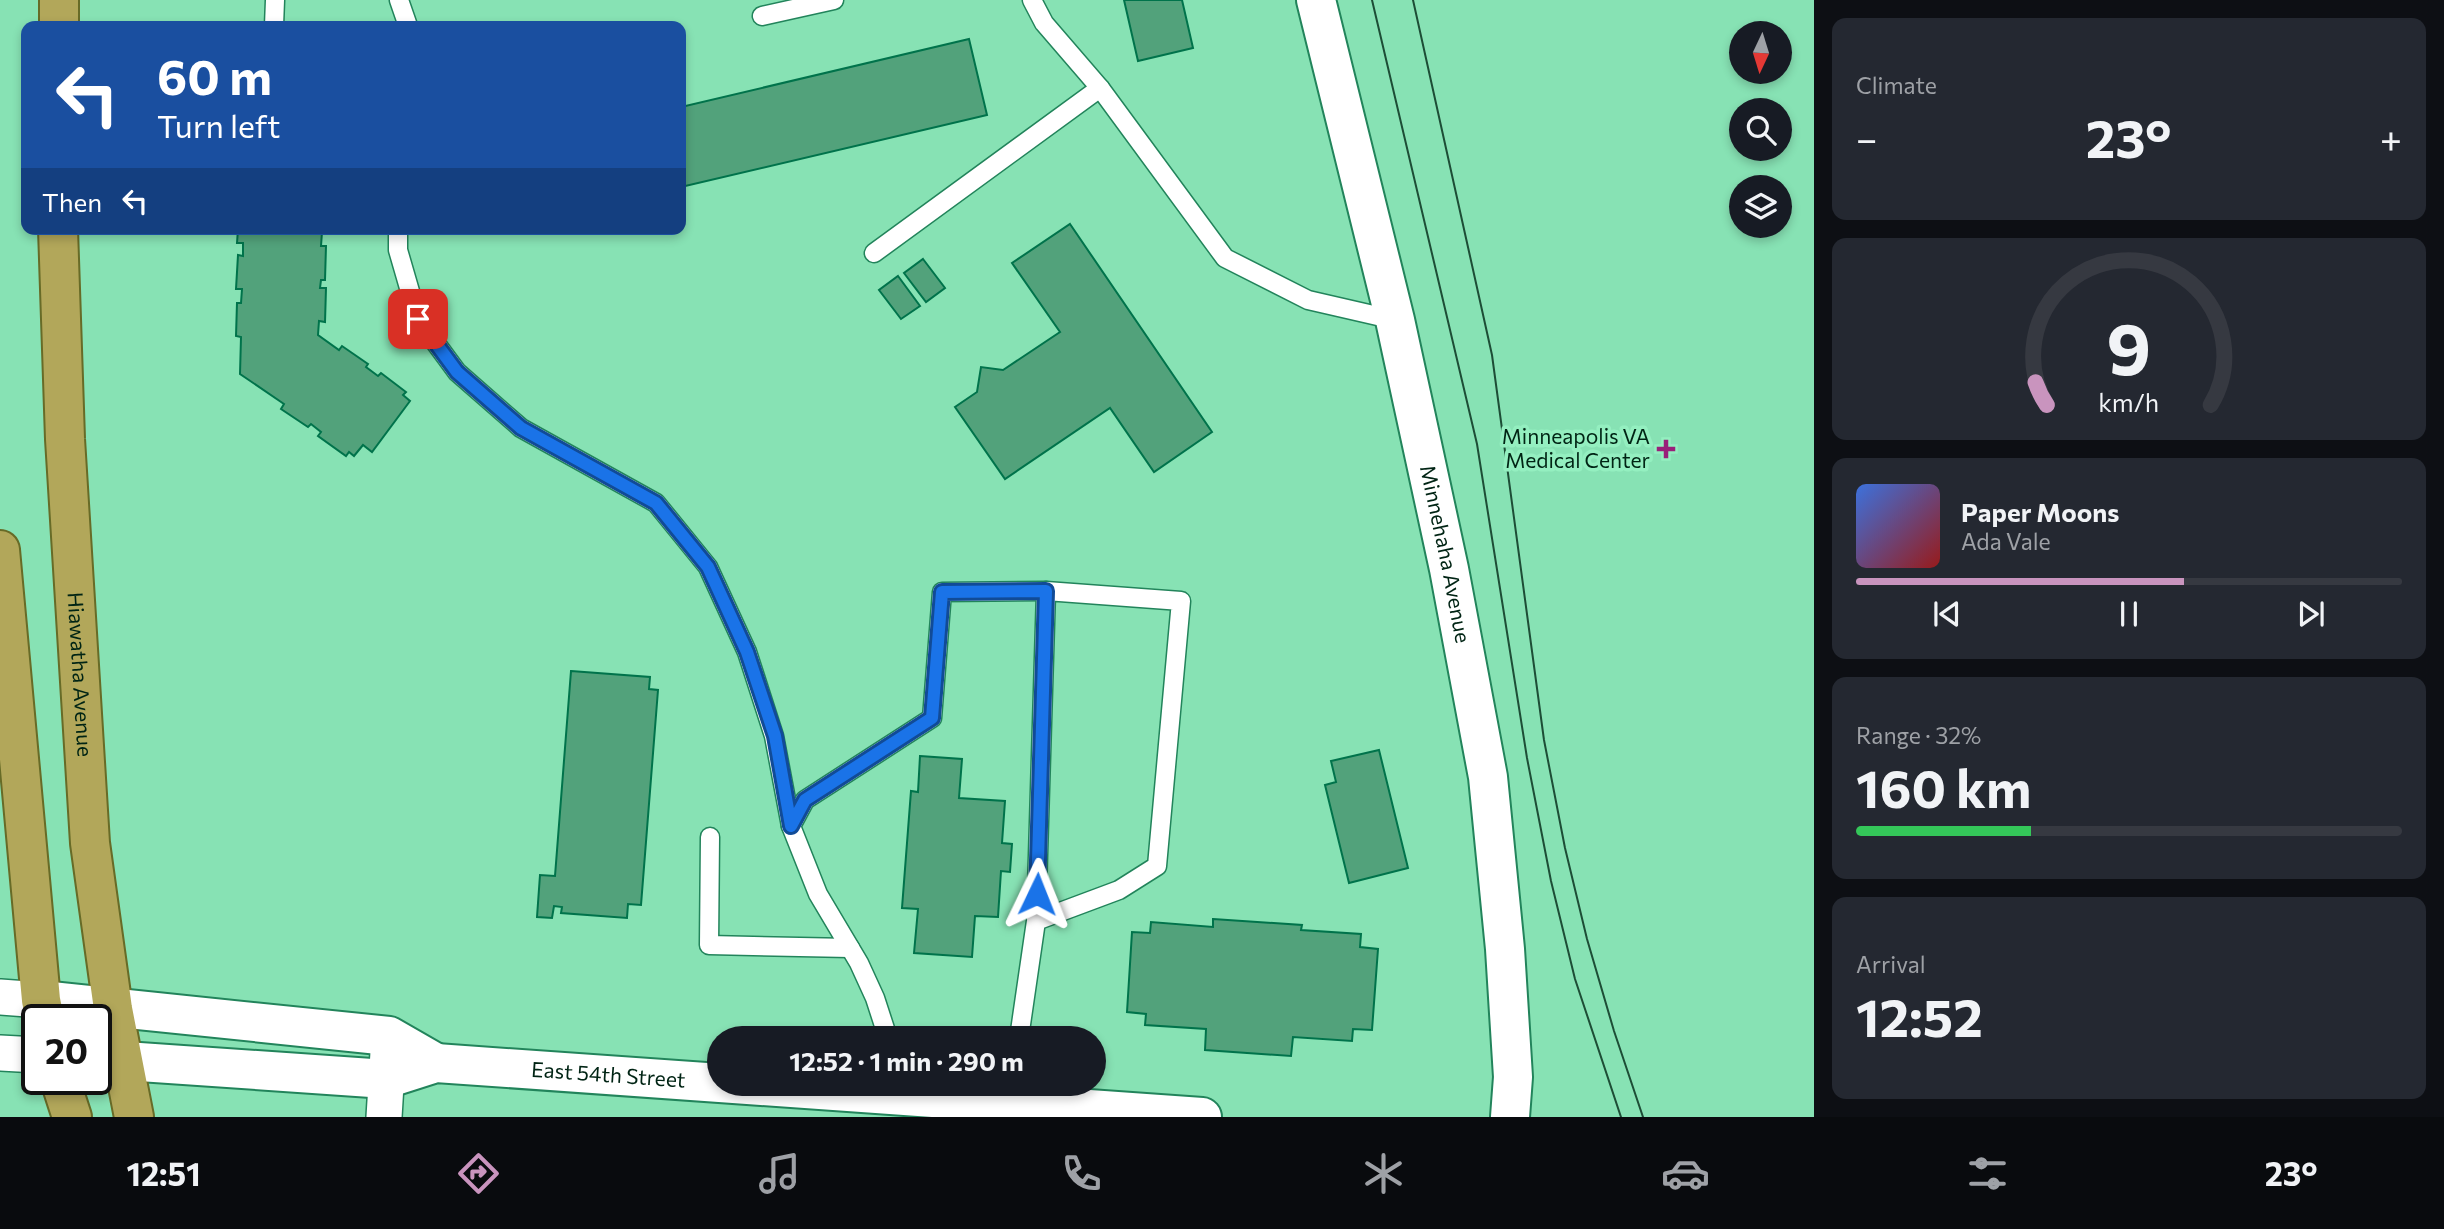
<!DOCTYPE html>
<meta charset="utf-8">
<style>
:root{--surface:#171b24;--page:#242831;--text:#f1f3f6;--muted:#9ea1a6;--line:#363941;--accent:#c994be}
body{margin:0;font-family:Commissioner,sans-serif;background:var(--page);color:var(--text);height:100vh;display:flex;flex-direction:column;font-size:26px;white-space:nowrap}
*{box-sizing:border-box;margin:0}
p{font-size:23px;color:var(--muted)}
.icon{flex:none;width:38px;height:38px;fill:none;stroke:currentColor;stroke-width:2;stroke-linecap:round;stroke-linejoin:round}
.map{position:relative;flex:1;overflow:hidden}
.sheet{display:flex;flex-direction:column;gap:18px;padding:18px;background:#0d0f14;width:630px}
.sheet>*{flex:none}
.banner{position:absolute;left:21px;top:21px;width:665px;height:214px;border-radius:14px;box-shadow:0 4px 10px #0003;background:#1a4fa0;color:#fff;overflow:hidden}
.needle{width:46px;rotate:184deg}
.tools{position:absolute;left:1729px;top:21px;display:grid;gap:14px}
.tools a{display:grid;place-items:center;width:63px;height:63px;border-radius:50%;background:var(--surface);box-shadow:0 4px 10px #0003;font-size:35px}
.speed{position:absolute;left:21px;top:1004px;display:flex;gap:14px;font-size:35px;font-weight:700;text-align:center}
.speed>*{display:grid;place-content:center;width:91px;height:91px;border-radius:50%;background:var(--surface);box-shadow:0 4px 10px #0003;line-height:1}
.speed .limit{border:4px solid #111;border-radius:10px;background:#fff;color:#111}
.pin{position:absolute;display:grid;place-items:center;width:60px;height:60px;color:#fff;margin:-30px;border-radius:14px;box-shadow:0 4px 10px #0006}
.me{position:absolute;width:77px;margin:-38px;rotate:2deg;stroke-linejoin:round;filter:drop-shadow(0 0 5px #0008)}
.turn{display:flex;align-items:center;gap:24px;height:147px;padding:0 21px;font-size:32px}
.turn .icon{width:91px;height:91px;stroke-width:2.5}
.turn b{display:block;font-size:49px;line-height:60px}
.then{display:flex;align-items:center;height:66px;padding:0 21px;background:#0003;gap:14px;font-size:26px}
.big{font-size:52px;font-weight:700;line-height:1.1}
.sheet .widget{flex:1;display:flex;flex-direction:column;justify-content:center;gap:10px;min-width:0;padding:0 24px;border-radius:14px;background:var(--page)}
.sheet .dial{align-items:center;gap:0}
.dial svg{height:182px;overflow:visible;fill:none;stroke:var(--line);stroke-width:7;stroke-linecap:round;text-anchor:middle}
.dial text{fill:var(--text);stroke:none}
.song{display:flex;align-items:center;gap:21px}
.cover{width:84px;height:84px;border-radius:10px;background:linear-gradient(135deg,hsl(220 70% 55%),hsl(0 70% 35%))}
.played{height:7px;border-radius:4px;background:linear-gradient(90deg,var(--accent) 60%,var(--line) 60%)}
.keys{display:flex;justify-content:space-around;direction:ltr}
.heat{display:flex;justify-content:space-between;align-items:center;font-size:38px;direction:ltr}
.charge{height:10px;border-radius:5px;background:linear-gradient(90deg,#34c759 32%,var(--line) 0)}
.trip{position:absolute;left:707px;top:1026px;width:399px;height:70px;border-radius:35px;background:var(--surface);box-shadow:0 4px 10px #0003;font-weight:700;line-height:70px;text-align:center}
.menu{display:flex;height:112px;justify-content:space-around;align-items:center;background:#090b0e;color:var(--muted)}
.menu .icon{width:49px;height:49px}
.menu .active{color:var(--accent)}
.menu b{font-size:32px;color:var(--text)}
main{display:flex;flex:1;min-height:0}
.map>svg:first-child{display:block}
.building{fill:#52a27b;stroke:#00734b;stroke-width:2}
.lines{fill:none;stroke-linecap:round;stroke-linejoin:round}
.service-casing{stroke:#22845b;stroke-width:21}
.minor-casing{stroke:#22845b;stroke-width:38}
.tertiary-casing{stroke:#22845b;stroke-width:42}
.trunk-casing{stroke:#676b27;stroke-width:42}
.service{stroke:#fff;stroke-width:18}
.minor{stroke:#fff;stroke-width:35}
.tertiary{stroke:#fff;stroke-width:38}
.trunk{stroke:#b2a75a;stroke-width:38}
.tram{stroke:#1d4d36;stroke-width:2}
.route-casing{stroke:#114b97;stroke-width:18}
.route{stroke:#1a73e8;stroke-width:12}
.poi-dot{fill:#99207a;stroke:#94efc0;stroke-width:2.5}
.labels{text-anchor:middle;stroke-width:7;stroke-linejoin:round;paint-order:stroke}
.poi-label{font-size:21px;fill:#002414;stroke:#94efc0;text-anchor:end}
.street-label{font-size:21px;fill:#002414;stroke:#94efc0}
</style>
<main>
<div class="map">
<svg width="1814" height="1117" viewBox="0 0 1814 1117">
<rect width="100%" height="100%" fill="#87e2b4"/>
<g class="building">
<path d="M1124 0H1182L1193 48 1138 61Z"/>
<path d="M969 39 987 115 681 187V107Z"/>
<path d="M1070 224 1212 432 1154 472 1110 408 1005 479 955 407 977 392 981 367 1003 370 1060 332 1012 263Z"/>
<path d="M238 229H327V232H322L321 246H326L325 280H321L320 288H326L325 322 319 321 318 335 339 350 342 346 368 364 366 367 378 376 381 373 406 392 403 395 410 401 372 452 363 445 354 456 349 452 346 456 318 436 321 432 311 424 308 427 281 409 284 404 240 374 241 337 236 336 237 303H241L242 289H236L238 255 243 256V243H237Z"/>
<path d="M923 259 945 288 926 302 904 273Z"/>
<path d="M898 276 920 306 901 319 879 290Z"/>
<path d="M571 671 650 677 649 689 658 690 641 905 628 904 627 918 561 913 562 907 554 906 552 918 537 917 540 875 555 876Z"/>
<path d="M1379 750 1408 868 1349 883 1325 785 1336 782 1331 761Z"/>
<path d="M920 756 962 759 959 798 1005 801 1002 843 1012 844 1010 872 1001 871 998 917 975 916 972 957 914 953 918 909 902 908 911 791 918 792Z"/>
<path d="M1213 919 1302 925 1301 930 1361 934 1360 947 1378 949 1372 1030 1353 1029 1352 1041 1293 1037 1291 1056 1205 1050 1206 1029 1145 1025 1146 1014 1127 1012 1132 932 1150 933 1151 922 1213 927Z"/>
</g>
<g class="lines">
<defs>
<g id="service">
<path d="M399 0 408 26"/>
<path d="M1032 0 1044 23 1100 88 1225 258 1308 300 1395 320"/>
<path d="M762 16 834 0"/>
<path d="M274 26 275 0"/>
<path d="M398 229V250L418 319 457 372 521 428 656 503 708 567 747 652 774 736 791 826"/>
<path d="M874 253 1100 88"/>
<path d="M710 837 709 945 850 948"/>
<path d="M888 1038 875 998 859 963 818 894 791 826 805 800 932 718 942 592 1046 591"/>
<path d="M1019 1038 1036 921 1046 591 1181 601 1157 866 1119 890 1036 921"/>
</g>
<g id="minor">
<path d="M0 997 41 1000"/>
<path d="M0 1053 37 1055"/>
<path d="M384 1117 389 1036"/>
</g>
<g id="tertiary">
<path id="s1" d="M1316 0 1395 320 1449 569 1488 777 1505 949 1513 1077 1510 1117"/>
<path d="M41 1000 389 1036 436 1063"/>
<path id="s2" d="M96 1059 386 1079 436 1063 1202 1117"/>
</g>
<g id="trunk">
<path d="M59 26V0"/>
<path id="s3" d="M58 229 65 439 90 843 113 1009 134 1117"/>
<path d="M0 550 41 1000 45 1020"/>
<path d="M60 1080 72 1117"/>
</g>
</defs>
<use href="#service" class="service-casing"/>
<use href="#minor" class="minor-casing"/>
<use href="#tertiary" class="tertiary-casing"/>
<use href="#trunk" class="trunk-casing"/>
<use href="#service" class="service"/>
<use href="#minor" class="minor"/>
<use href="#tertiary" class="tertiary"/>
<use href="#trunk" class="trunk"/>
<g class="tram">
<path d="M1372 0 1477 444 1527 758 1551 881 1575 979 1621 1117"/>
<path d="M1413 0 1492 355 1544 740 1565 848 1587 939 1614 1031 1643 1117"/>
</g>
</g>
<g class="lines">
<defs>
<path id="route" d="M418 319 457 372 521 428 656 503 708 567 747 652 775 736 791 826 805 800 932 718 942 592 1046 591 1037 894"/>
</defs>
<use href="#route" class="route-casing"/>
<use href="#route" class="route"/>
</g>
<path class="poi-dot" d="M1662.5 438.5h7v7h7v7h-7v7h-7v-7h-7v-7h7z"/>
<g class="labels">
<g class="poi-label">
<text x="1650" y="444">Minneapolis VA<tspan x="1650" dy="24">Medical Center</tspan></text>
</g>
<g class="street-label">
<text dy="7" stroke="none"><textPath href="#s1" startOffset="569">Minnehaha Avenue</textPath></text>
<text dy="7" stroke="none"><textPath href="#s3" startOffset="446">Hiawatha Avenue</textPath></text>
<text dy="7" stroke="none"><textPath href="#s2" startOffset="516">East 54th Street</textPath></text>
</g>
</g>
</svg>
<div class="tools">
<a><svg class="needle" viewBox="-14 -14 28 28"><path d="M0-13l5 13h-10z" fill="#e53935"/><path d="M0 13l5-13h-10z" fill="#9ea1a6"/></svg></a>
<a><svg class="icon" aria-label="search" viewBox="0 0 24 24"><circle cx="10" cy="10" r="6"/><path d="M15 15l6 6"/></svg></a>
<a><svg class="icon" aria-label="layers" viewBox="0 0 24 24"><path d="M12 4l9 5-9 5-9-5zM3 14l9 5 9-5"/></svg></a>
</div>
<div class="speed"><div class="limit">20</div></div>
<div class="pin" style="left:418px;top:319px;background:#d93025"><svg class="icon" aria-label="arrive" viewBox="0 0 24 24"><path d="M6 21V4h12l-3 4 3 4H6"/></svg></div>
<svg class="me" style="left:1037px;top:894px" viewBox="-20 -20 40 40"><path d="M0-17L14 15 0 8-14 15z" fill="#1a73e8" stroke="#fff" stroke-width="4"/></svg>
<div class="trip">12:52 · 1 min · 290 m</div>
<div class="banner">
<div class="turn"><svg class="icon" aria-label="left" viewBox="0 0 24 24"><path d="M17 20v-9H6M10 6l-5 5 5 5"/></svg><div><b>60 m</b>Turn left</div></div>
<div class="then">Then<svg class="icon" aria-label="left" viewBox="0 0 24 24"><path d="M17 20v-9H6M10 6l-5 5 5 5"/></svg></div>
</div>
</div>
<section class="sheet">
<div class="widget"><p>Climate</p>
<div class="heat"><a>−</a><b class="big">23°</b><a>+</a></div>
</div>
<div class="widget dial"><svg viewBox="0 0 100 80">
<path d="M14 69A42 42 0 1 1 86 69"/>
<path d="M14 69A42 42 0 0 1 9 59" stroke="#c994be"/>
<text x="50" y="56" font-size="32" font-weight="700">9</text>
<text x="50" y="72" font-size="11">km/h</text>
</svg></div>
<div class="widget">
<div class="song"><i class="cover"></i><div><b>Paper Moons</b><p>Ada Vale</p></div></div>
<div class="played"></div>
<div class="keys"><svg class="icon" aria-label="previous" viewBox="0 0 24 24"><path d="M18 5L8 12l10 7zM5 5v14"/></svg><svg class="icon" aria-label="pause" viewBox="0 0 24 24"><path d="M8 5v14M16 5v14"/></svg><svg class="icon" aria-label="next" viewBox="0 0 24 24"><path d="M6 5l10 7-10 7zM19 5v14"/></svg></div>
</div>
<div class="widget"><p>Range · 32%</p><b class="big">160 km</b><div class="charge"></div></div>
<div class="widget"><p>Arrival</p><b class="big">12:52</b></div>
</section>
</main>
<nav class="menu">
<b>12:51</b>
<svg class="icon active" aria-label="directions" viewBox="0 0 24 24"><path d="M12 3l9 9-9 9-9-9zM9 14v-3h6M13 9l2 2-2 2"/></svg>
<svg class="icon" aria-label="music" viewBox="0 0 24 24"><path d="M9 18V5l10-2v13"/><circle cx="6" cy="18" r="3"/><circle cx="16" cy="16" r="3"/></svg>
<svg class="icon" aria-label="phone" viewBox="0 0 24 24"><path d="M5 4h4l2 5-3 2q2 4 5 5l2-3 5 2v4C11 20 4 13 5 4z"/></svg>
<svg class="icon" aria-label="climate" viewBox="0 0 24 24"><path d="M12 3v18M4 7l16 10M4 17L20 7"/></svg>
<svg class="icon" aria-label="car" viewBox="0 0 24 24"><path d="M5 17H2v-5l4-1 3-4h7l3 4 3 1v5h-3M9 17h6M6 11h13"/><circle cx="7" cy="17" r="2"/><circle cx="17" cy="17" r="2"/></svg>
<svg class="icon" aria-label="filters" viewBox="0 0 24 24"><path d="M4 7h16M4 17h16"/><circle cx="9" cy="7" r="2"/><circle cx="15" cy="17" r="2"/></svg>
<b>23°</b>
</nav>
